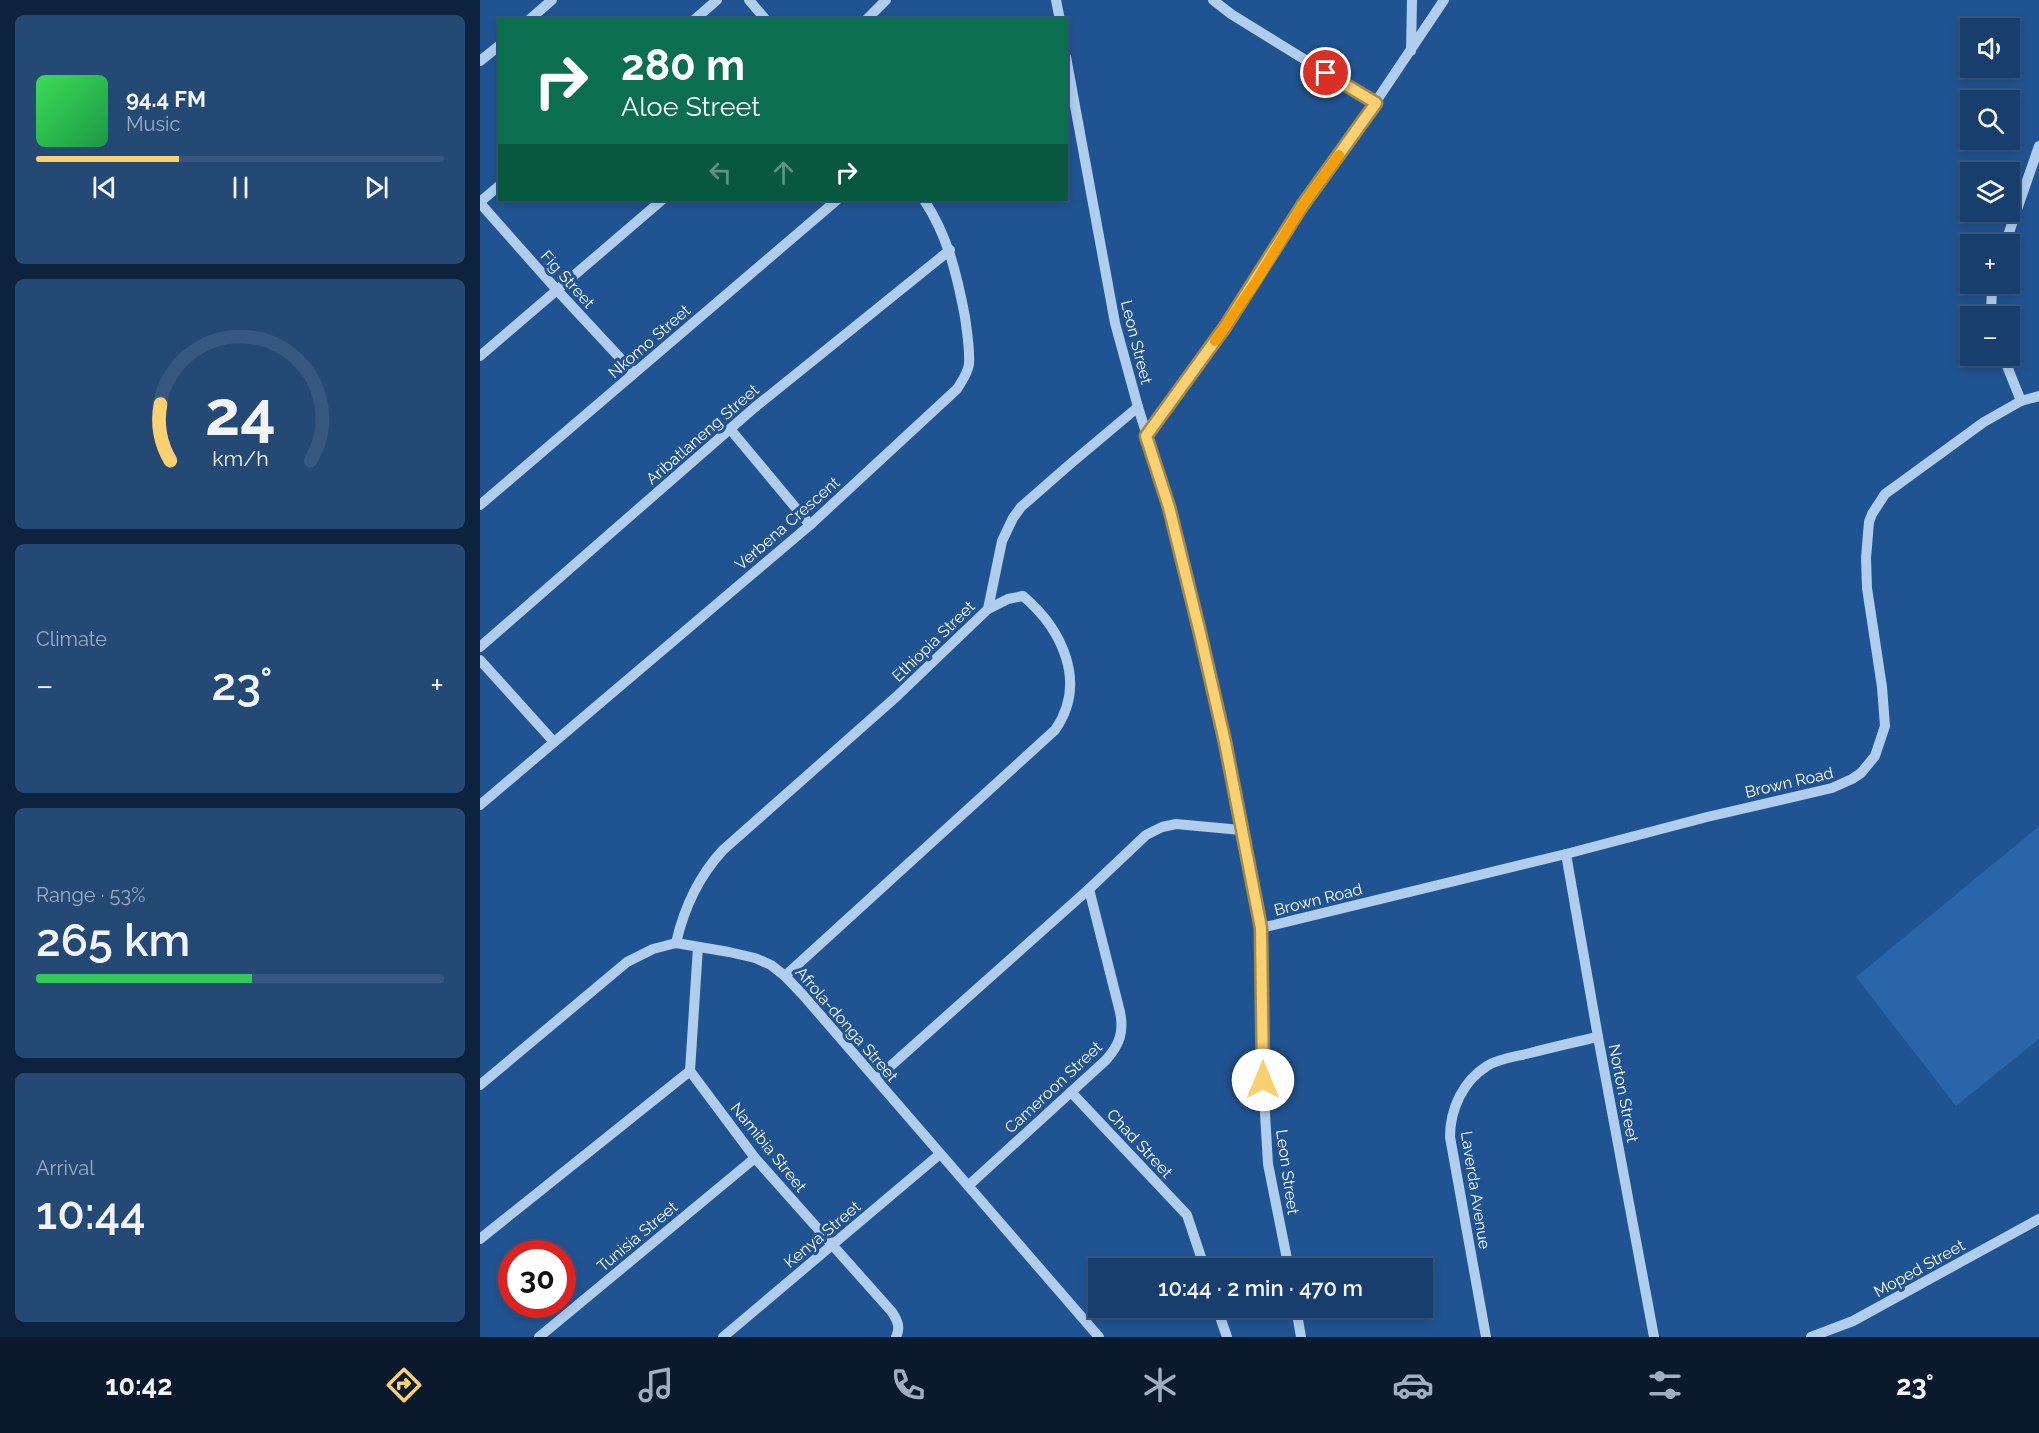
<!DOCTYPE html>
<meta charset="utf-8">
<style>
:root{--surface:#183e6d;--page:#254975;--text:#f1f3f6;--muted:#9faec2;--line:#365780;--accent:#fad172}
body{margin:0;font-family:Raleway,sans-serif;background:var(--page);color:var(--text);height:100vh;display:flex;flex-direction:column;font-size:22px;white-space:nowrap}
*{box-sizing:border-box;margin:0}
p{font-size:20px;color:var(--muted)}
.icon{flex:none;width:33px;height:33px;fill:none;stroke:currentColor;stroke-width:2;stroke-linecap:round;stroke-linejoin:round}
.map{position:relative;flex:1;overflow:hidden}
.panel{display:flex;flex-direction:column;gap:15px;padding:15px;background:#0d223c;width:480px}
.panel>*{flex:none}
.guide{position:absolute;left:18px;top:18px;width:570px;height:183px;border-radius:0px;box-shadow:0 3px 9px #0003,0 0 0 2px var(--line);background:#0b6e4f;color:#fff;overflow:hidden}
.buttons{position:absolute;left:1480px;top:18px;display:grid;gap:12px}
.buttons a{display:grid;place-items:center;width:60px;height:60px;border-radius:0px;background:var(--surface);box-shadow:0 3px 9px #0003,0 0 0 2px var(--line);font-size:30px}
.speed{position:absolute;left:18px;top:1240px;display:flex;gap:12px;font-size:30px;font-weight:700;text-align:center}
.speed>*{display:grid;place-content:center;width:78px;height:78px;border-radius:50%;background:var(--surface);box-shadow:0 3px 9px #0003,0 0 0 2px var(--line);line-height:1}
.speed .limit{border:9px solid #d22;background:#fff;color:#111}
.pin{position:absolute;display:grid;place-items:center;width:51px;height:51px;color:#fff;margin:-26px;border:3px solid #fff;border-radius:50%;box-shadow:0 2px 6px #0007}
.me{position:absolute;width:66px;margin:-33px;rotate:0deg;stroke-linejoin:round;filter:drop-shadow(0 0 4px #0008)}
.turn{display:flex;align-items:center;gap:21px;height:126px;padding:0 24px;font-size:27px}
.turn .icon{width:78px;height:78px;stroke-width:2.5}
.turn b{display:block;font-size:42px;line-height:51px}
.lanes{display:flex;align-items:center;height:57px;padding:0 24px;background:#0003;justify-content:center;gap:30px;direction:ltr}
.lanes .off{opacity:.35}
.big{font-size:45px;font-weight:600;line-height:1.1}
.panel .card{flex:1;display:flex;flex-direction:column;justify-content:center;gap:9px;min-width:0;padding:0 21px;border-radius:9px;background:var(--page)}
.panel .dial{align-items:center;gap:0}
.dial svg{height:156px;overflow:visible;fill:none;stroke:var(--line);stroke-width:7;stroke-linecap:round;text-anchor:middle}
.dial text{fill:var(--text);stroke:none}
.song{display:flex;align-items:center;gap:18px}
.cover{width:72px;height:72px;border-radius:9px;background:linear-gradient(135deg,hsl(130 70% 55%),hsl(140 70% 35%))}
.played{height:6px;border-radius:3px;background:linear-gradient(90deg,var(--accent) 35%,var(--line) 35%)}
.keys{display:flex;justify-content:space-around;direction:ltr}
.heat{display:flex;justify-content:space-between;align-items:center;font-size:33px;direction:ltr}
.charge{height:9px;border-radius:4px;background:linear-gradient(90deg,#34c759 53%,var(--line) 0)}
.trip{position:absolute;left:608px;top:1258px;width:345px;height:60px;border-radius:0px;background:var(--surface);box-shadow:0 3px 9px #0003,0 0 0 2px var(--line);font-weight:600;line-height:60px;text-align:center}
.tab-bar{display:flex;height:96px;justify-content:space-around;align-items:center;background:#0a192c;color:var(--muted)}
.tab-bar .icon{width:42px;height:42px}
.tab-bar .current{color:var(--accent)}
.tab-bar b{font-size:27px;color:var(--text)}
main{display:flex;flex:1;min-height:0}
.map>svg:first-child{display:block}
.green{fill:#2a65a9}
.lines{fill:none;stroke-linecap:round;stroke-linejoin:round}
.minor{stroke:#b1cded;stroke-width:10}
.route-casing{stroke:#a2884a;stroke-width:15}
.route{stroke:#fad172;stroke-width:10}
.slow{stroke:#f59e0b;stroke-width:10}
.labels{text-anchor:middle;stroke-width:6;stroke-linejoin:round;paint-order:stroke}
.street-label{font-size:16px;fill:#fff;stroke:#205391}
</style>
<main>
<section class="panel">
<div class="card">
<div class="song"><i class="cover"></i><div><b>94.4 FM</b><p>Music</p></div></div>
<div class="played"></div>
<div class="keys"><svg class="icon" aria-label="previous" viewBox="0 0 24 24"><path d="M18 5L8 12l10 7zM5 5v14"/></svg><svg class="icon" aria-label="pause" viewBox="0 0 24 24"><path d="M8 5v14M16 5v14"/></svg><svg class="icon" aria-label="next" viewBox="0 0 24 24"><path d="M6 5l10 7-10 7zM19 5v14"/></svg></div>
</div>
<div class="card dial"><svg viewBox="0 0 100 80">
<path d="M14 69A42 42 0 1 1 86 69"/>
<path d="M14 69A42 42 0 0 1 9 40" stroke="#fad172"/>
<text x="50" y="56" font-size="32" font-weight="700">24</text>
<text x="50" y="72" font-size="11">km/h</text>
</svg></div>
<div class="card"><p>Climate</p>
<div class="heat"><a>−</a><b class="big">23°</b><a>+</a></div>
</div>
<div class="card"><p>Range · 53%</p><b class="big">265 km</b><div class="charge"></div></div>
<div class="card"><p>Arrival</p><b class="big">10:44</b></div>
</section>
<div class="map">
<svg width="1559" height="1337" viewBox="0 0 1559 1337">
<rect width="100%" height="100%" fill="#205391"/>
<path class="green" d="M1559 826V1039L1476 1106 1376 977Z"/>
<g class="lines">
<g class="minor">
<path d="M269 0 286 20"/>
<path d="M576 0 580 20"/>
<path d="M733 0 751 14 895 103"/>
<path d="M49 20 72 0"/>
<path d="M214 20 237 0"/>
<path d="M386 20 406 0"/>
<path d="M931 51 932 0"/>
<path d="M586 57 635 323 658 407 683 487 700 548 745 742 781 928 783 1080 788 1164 809 1269"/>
<path d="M0 61 20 45"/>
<path d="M0 202 20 185"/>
<path d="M0 203 76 289 154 373"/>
<path d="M1525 244 1559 146"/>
<path d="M1511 316 1512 284"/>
<path d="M0 356 182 200"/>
<path d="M1523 356 1541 401"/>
<path d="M250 429 330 525"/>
<path d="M666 436 745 327 822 206 895 103 964 0"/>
<path d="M0 505 357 200"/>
<path d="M508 609 522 541 533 518 541 507 589 465 658 407"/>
<path d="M0 647 274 408 470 250"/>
<path d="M0 660 74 742"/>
<path d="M0 805 330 525 477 389C482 381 488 373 489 364 490 349 487 332 485 317 477 275 468 236 444 200"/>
<path d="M1086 854 1118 1037 1174 1337"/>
<path d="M781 928 1086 854 1227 817 1352 788 1372 779 1381 773 1395 756 1405 726 1402 687 1387 588 1386 558 1389 522 1392 514 1405 494 1504 422 1541 401 1559 396"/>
<path d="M196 943C204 908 218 877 243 850L416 697 508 609 528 599 543 596C582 629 608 683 575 730L305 976"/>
<path d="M218 947 210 1071 275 1158 412 1312C417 1320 421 1327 416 1337"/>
<path d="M396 1079 609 889 666 835 682 827 696 824 761 830"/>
<path d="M0 1085 147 962 173 949 196 943 249 952 275 958 291 965 305 976 323 995 619 1337"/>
<path d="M591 1092 707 1215 725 1269"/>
<path d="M488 1186 626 1060C640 1044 644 1032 640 1012L609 889"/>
<path d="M0 1239 210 1071"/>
<path d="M737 1308 747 1337"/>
<path d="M816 1308 821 1337"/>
<path d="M59 1337 275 1158"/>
<path d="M243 1337 460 1154"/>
<path d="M1006 1337 970 1137C970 1109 983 1081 1007 1066 1018 1059 1033 1057 1046 1054 1070 1048 1094 1042 1118 1037"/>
<path d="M1331 1337 1373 1321 1559 1219"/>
</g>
</g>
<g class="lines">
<defs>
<path id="route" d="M783 1080 781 928 745 742 720 633 689 507 666 436 745 327 822 206 896 103 846 73"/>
</defs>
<use href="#route" class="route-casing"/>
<use href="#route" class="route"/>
<path class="slow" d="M735 341 777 280 822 206 859 155"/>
</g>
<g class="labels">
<g class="street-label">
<text transform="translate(88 279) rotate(48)" y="6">Fig Street</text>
<text transform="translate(169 341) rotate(-41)" y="6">Nkomo Street</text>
<text transform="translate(657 342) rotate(76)" y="6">Leon Street</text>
<text transform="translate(222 434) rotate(-41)" y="6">Aribatlaneng Street</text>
<text transform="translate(307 523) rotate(-41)" y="6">Verbena Crescent</text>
<text transform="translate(453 641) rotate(-44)" y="6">Ethiopia Street</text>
<text transform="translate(1309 782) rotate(-13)" y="6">Brown Road</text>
<text transform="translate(838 899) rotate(-14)" y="6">Brown Road</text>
<text transform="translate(367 1024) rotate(49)" y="6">Afrola-donga Street</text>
<text transform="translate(573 1087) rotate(-43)" y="6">Cameroon Street</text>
<text transform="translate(1144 1093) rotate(79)" y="6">Norton Street</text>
<text transform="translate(660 1143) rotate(47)" y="6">Chad Street</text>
<text transform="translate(289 1147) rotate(51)" y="6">Namibia Street</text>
<text transform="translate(808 1172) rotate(82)" y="6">Leon Street</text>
<text transform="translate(996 1190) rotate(81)" y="6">Laverda Avenue</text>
<text transform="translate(342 1234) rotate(-40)" y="6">Kenya Street</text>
<text transform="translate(157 1236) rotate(-40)" y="6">Tunisia Street</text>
<text transform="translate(1439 1268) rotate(-29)" y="6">Moped Street</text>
</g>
</g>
</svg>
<div class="buttons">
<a><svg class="icon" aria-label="sound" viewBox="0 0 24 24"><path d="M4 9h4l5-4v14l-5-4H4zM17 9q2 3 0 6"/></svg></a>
<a><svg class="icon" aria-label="search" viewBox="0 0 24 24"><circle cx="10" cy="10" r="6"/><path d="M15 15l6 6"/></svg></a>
<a><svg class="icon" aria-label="layers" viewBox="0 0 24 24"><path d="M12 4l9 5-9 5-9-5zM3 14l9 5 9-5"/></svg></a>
<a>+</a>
<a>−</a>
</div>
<div class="speed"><div class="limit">30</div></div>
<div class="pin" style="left:846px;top:73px;background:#d93025"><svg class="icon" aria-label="arrive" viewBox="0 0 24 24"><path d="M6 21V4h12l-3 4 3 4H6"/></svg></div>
<svg class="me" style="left:783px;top:1080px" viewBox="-20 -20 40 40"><circle r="19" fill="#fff"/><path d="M0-13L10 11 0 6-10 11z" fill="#fad172"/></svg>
<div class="trip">10:44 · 2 min · 470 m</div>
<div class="guide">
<div class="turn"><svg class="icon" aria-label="right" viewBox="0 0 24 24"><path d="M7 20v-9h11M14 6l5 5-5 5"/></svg><div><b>280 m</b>Aloe Street</div></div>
<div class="lanes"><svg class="icon off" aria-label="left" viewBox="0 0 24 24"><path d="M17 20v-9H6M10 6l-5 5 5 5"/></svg><svg class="icon off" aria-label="ahead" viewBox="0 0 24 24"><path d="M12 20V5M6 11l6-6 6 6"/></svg><svg class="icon" aria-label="right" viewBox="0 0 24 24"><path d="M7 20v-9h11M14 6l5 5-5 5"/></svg></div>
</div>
</div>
</main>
<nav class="tab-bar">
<b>10:42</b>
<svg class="icon current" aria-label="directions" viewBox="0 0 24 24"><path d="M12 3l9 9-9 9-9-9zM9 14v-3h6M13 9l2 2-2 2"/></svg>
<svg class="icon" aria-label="music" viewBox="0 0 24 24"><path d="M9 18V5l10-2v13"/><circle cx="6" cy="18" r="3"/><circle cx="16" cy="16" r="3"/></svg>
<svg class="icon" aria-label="phone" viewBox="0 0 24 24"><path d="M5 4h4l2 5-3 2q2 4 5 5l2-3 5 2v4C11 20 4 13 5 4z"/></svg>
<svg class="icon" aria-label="climate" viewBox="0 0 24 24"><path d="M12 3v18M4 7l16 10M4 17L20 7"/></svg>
<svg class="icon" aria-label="car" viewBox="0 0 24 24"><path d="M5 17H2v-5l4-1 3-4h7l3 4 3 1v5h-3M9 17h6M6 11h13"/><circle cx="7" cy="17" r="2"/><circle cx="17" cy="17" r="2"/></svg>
<svg class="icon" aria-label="filters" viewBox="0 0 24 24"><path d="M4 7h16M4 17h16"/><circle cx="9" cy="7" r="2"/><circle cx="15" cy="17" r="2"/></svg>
<b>23°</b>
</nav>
